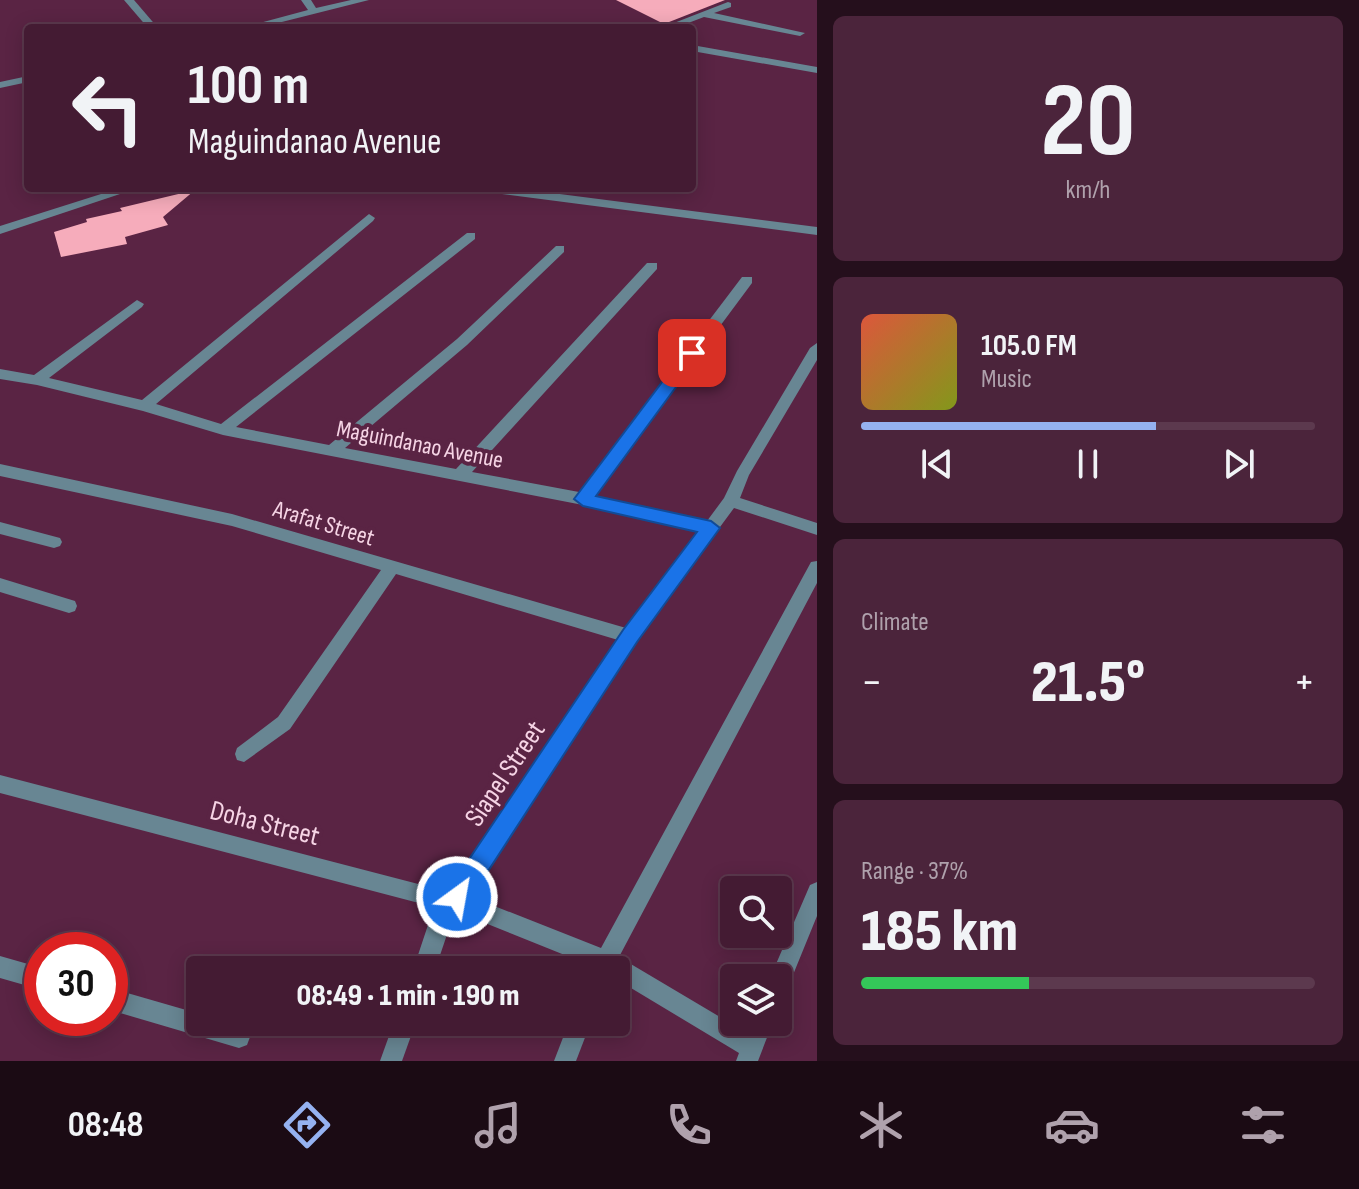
<!DOCTYPE html>
<meta charset="utf-8">
<style>
:root{--surface:#441b33;--page:#4b243b;--text:#f1f3f6;--muted:#afa1ac;--line:#5c394e;--accent:#95b2f1}
body{margin:0;font-family:"Sofia Sans Condensed",sans-serif;background:var(--page);color:var(--text);height:100vh;display:flex;flex-direction:column;font-size:30px;white-space:nowrap}
*{box-sizing:border-box;margin:0}
p{font-size:26px;color:var(--muted)}
.icon{flex:none;width:44px;height:44px;fill:none;stroke:currentColor;stroke-width:2;stroke-linecap:round;stroke-linejoin:round}
.map{position:relative;flex:1;overflow:hidden}
.side{display:flex;flex-direction:column;gap:16px;padding:16px;background:#250f1c;width:542px}
.side>*{flex:none}
.guide{position:absolute;left:24px;top:24px;width:672px;height:168px;border-radius:8px;box-shadow:0 4px 20px #0003,0 0 0 2px var(--line);background:#441b33;color:var(--text);overflow:hidden}
.tools{position:absolute;left:720px;top:876px;display:grid;gap:16px}
.tools a{display:grid;place-items:center;width:72px;height:72px;border-radius:8px;background:var(--surface);box-shadow:0 4px 20px #0003,0 0 0 2px var(--line);font-size:40px}
.speed{position:absolute;left:24px;top:932px;display:flex;gap:16px;font-size:40px;font-weight:700;text-align:center}
.speed>*{display:grid;place-content:center;width:104px;height:104px;border-radius:50%;background:var(--surface);box-shadow:0 4px 20px #0003,0 0 0 2px var(--line);line-height:1}
.speed .limit{border:12px solid #d22;background:#fff;color:#111}
.pin{position:absolute;display:grid;place-items:center;width:68px;height:68px;color:#fff;margin:-34px;border-radius:16px;box-shadow:0 4px 12px #0006}
.me{position:absolute;width:88px;margin:-44px;rotate:32deg;stroke-linejoin:round;filter:drop-shadow(0 0 6px #0008)}
.turn{display:flex;align-items:center;gap:28px;height:168px;padding:0 32px;font-size:36px}
.turn .icon{width:104px;height:104px;stroke-width:2.5}
.turn b{display:block;font-size:56px;line-height:68px}
.big{font-size:60px;font-weight:800;line-height:1.1}
.side .widget{flex:1;display:flex;flex-direction:column;justify-content:center;gap:12px;min-width:0;padding:0 28px;border-radius:12px;background:var(--page)}
.side .dial{align-items:center;gap:0}
.dial b{font-size:104px;line-height:1}
.song{display:flex;align-items:center;gap:24px}
.cover{width:96px;height:96px;border-radius:12px;background:linear-gradient(135deg,hsl(10 70% 55%),hsl(70 70% 35%))}
.played{height:8px;border-radius:4px;background:linear-gradient(90deg,var(--accent) 65%,var(--line) 65%)}
.keys{display:flex;justify-content:space-around;direction:ltr}
.heat{display:flex;justify-content:space-between;align-items:center;font-size:44px;direction:ltr}
.charge{height:12px;border-radius:6px;background:linear-gradient(90deg,#34c759 37%,var(--line) 0)}
.trip{position:absolute;left:186px;top:956px;width:444px;height:80px;border-radius:8px;background:var(--surface);box-shadow:0 4px 20px #0003,0 0 0 2px var(--line);font-weight:800;line-height:80px;text-align:center}
.dock{display:flex;height:128px;justify-content:space-around;align-items:center;background:#1b0b14;color:var(--muted)}
.dock .icon{width:56px;height:56px}
.dock .current{color:var(--accent)}
.dock b{font-size:36px;color:var(--text)}
main{display:flex;flex:1;min-height:0}
.map>svg:first-child{display:block}
</style>
<main>
<div class="map">
<svg width="817" height="1061" viewBox="0 0 817 1061">
<rect width="100%" height="100%" fill="#5a2444"/>
<g fill="#f6acbb">
<polygon points="616,0 725,0 664,24"/>
<polygon points="195,190 163,217 168,225 125,237 127,244 61,257 54,232 87,222 86,219 122,211 120,208"/>
</g>
<g fill="none" stroke-linecap="round" stroke-linejoin="round">
<g fill="#688693" fill-rule="evenodd">
<polygon points="124,0 134,0 158,28 148,28"/>
<polygon points="301,0 311,0 316,8 351,0 369,0 258,28 241,28 308,10"/>
<polygon points="28,76 28,82 0,88 0,82"/>
<polygon points="480,188 513,188 817,227 817,235 486,192"/>
</g>
<g fill="#688693" fill-rule="evenodd">
<polygon points="728,2 731,3 731,7 714,13 805,33 800,36 704,17 675,28 661,28"/>
<polygon points="692,45 817,67 817,73 692,51"/>
<polygon points="120,188 138,188 0,234 0,226"/>
<polygon points="369,214 375,218 373,221 156,404 221,424 467,233 475,233 475,239 236,427 329,445 457,339 556,246 564,246 564,252 467,345 345,448 456,469 647,263 657,263 657,269 472,472 579,492 742,277 752,277 752,283 594,496 707,521 724,498 737,471 810,348 817,343 817,360 749,475 740,498 817,523 817,535 734,508 636,641 469,896 601,948 811,562 817,561 817,583 619,957 747,1033 751,1022 773,1022 758,1061 736,1061 739,1053 616,979 616,970 591,970 592,966 455,911 435,970 413,970 434,907 0,793 0,775 449,892 618,640 396,574 290,729 244,762 237,760 235,754 237,748 278,717 381,570 232,526 0,476 0,464 232,514 626,628 699,531 583,505 223,435 143,411 37,385 0,379 0,369 34,375 137,300 144,304 142,307 49,378 142,400"/>
<polygon points="0,522 60,538 62,542 60,546 54,548 0,534"/>
<polygon points="0,578 75,601 77,606 75,611 69,613 0,592"/>
<polygon points="817,882 817,916 786,992 778,995 778,978 770,978 810,885"/>
<polygon points="0,956 42,968 42,990 0,978"/>
<path d="M110,988l90,26v8c17,0 31,1 47,7l3,8 -3,8 -8,3 -129,-38z"/>
<polygon points="394,1022 416,1022 402,1061 380,1061"/>
<polygon points="569,1022 591,1022 576,1061 554,1061"/>
</g>
</g>
<polygon fill="#1a73e8" stroke="#114b97" stroke-width="2" points="692,348 698,349 698,357 596,496 711,521 720,528 637,642 466,905 457,908 449,905 446,897 449,889 623,630 697,532 583,506 574,499 687,349"/>
<g text-anchor="middle" stroke-width="8" stroke-linejoin="round" paint-order="stroke">
<g font-size="24" fill="#f6d4e5" stroke="#5a2444">
<text transform="translate(420 444) rotate(11)" y="8">Maguindanao Avenue</text>
<text transform="translate(324 523) rotate(17)" y="8">Arafat Street</text>
</g>
<g font-size="28" fill="#f6d4e5" stroke="#5a2444">
<text transform="translate(504 773) rotate(-56)" y="10">Siapel Street</text>
<text transform="translate(265 822) rotate(14)" y="10">Doha Street</text>
</g>
</g>
</svg>
<div class="tools">
<a><svg class="icon" aria-label="search" viewBox="0 0 24 24"><circle cx="10" cy="10" r="6"/><path d="M15 15l6 6"/></svg></a>
<a><svg class="icon" aria-label="layers" viewBox="0 0 24 24"><path d="M12 4l9 5-9 5-9-5zM3 14l9 5 9-5"/></svg></a>
</div>
<div class="speed"><div class="limit">30</div></div>
<div class="pin" style="left:692px;top:353px;background:#d93025"><svg class="icon" aria-label="arrive" viewBox="0 0 24 24"><path d="M6 21V4h12l-3 4 3 4H6"/></svg></div>
<svg class="me" style="left:457px;top:897px" viewBox="-20 -20 40 40"><circle r="17" fill="#1a73e8" stroke="#fff" stroke-width="3"/><path d="M0-11L8 9 0 5-8 9z" fill="#fff"/></svg>
<div class="trip">08:49 · 1 min · 190 m</div>
<div class="guide">
<div class="turn"><svg class="icon" aria-label="left" viewBox="0 0 24 24"><path d="M17 20v-9H6M10 6l-5 5 5 5"/></svg><div><b>100 m</b>Maguindanao Avenue</div></div>
</div>
</div>
<section class="side">
<div class="widget dial"><b>20</b><p>km/h</p></div>
<div class="widget">
<div class="song"><i class="cover"></i><div><b>105.0 FM</b><p>Music</p></div></div>
<div class="played"></div>
<div class="keys"><svg class="icon" aria-label="previous" viewBox="0 0 24 24"><path d="M18 5L8 12l10 7zM5 5v14"/></svg><svg class="icon" aria-label="pause" viewBox="0 0 24 24"><path d="M8 5v14M16 5v14"/></svg><svg class="icon" aria-label="next" viewBox="0 0 24 24"><path d="M6 5l10 7-10 7zM19 5v14"/></svg></div>
</div>
<div class="widget"><p>Climate</p>
<div class="heat"><a>−</a><b class="big">21.5°</b><a>+</a></div>
</div>
<div class="widget"><p>Range · 37%</p><b class="big">185 km</b><div class="charge"></div></div>
</section>
</main>
<nav class="dock">
<b>08:48</b>
<svg class="icon current" aria-label="directions" viewBox="0 0 24 24"><path d="M12 3l9 9-9 9-9-9zM9 14v-3h6M13 9l2 2-2 2"/></svg>
<svg class="icon" aria-label="music" viewBox="0 0 24 24"><path d="M9 18V5l10-2v13"/><circle cx="6" cy="18" r="3"/><circle cx="16" cy="16" r="3"/></svg>
<svg class="icon" aria-label="phone" viewBox="0 0 24 24"><path d="M5 4h4l2 5-3 2q2 4 5 5l2-3 5 2v4C11 20 4 13 5 4z"/></svg>
<svg class="icon" aria-label="climate" viewBox="0 0 24 24"><path d="M12 3v18M4 7l16 10M4 17L20 7"/></svg>
<svg class="icon" aria-label="car" viewBox="0 0 24 24"><path d="M5 17H2v-5l4-1 3-4h7l3 4 3 1v5h-3M9 17h6M6 11h13"/><circle cx="7" cy="17" r="2"/><circle cx="17" cy="17" r="2"/></svg>
<svg class="icon" aria-label="filters" viewBox="0 0 24 24"><path d="M4 7h16M4 17h16"/><circle cx="9" cy="7" r="2"/><circle cx="15" cy="17" r="2"/></svg>
</nav>
